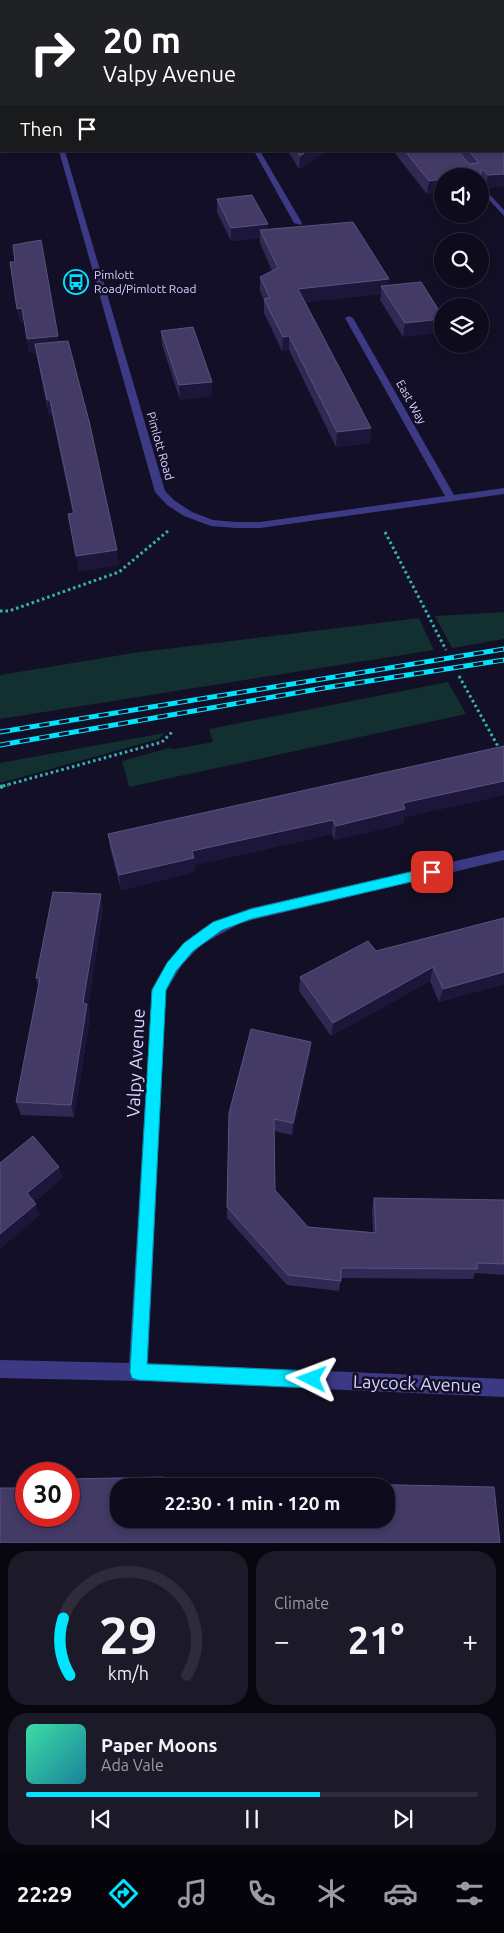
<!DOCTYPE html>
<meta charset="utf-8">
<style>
:root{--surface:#0e0b1c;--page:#1c1929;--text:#f1f3f6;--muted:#9b9ba3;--line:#2e2b3b;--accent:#00e5ff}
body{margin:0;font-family:Ubuntu,sans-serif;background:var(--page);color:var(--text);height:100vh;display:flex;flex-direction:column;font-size:19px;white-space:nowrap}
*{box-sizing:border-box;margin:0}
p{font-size:16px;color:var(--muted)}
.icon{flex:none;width:28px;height:28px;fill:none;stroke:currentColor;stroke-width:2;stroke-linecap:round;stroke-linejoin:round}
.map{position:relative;height:1543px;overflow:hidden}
.panel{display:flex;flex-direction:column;gap:8px;padding:8px;background:#08060f;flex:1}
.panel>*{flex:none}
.hud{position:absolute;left:0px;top:0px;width:505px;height:152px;box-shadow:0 2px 8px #0003,0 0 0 1px var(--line);background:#202124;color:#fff;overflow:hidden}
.fabs{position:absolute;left:434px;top:168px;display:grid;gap:10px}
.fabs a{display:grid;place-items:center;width:55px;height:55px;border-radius:50%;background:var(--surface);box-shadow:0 2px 8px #0003,0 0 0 1px var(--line);font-size:25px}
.speed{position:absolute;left:15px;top:1462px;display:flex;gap:10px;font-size:25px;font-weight:700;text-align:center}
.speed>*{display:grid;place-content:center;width:65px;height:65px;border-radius:50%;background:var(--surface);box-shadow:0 2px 8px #0003,0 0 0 1px var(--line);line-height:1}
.speed .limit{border:8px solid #d22;background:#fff;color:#111}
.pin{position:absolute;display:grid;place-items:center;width:42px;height:42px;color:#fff;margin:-21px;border-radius:10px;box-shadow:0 2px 8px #0006}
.me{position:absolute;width:55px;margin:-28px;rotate:273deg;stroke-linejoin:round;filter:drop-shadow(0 0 4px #0008)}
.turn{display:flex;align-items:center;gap:18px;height:105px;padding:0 20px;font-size:22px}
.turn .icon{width:65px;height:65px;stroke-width:2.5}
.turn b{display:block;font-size:35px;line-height:42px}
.then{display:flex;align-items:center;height:48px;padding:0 20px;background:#0003;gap:10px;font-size:19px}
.big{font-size:38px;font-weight:700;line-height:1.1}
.panel .widget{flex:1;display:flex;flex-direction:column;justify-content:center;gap:8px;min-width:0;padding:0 18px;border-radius:20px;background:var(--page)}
.panel .dial{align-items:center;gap:0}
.dial svg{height:130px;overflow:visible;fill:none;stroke:var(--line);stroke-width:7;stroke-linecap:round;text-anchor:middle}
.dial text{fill:var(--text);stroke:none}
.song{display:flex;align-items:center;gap:15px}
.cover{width:60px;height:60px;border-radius:8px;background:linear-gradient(135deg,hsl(160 70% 55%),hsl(190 70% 35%))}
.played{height:5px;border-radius:2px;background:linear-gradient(90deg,var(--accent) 65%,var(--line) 65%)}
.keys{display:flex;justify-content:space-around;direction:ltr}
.heat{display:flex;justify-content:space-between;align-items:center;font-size:28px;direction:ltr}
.panel .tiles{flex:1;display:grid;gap:8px;grid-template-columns:1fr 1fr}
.widget:last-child{grid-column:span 2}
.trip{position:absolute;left:110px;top:1478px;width:285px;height:50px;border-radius:20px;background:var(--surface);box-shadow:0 2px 8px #0003,0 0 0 1px var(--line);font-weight:700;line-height:50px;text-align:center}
.tab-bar{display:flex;height:80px;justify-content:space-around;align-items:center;background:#06040b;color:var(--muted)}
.tab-bar .icon{width:35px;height:35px}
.tab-bar .active{color:var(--accent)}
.tab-bar b{font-size:22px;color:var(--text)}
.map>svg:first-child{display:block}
</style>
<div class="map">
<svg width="504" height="1543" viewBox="0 0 504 1543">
<rect width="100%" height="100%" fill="#130f26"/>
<g fill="#12302f">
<polygon points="0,0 372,0 1,1 0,96"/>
<polygon points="504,612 504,639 452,648 435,616"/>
<polygon points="419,618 434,650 0,719 0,675 133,653"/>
<polygon points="448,682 466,714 129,787 122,761 169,748 175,749 213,742 209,729"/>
<polygon points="164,733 159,739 0,783 0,763"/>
</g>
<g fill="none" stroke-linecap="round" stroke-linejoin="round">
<g stroke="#2fb8b0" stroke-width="3" stroke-dasharray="2.5 3" stroke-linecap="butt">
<polyline points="385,532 446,650"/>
<polyline points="0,611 9,611 119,572 168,531"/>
<polyline points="459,676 500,750"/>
<polyline points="3,786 162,742 172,732"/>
</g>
<polyline stroke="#2fb8b0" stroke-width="4" stroke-dasharray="3 4.5" stroke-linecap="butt" points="0,787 8,785"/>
<g fill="#3d3a85" fill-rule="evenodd">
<rect x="0" y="138" width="1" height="4"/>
<polygon points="59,151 65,151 165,491 175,501 192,512 213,520 236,522 260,522 445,496 345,318 349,316 353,318 454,495 504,488 504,494 260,528 236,528 211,526 184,516 167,505 155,492"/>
<polygon points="254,151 260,151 302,223 301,225 294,223"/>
<polygon points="480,184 504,210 504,216 480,190"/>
<polygon points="504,850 504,860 252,920 239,924 201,945 182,965 166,991 148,1363 504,1379 504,1397 138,1381 0,1378 0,1360 129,1363 152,990 163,970 181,946 202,929 229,916 251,908"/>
</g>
<defs>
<g id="rail">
<polyline points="0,732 504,649"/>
<polyline points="0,745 324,688 504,660"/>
</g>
</defs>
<use href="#rail" stroke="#00e5ff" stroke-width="5"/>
<use href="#rail" stroke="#130f26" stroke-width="3" stroke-dasharray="10" stroke-linecap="butt"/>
</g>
<g fill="#312854">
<polygon points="504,38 504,186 486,188 480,182 480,176 442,176 442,192 427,194 393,151 504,151"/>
<polygon points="288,151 324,151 324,153 299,169"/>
<polygon points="217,199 268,224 268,229 388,286 421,282 403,337 380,300 381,294 305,302 371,428 370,443 336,447 289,350 282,351 264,313 264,300 260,291 260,277 272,271 260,243 260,238 231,241 217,212"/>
<polygon points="10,262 59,342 119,565 79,571 68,514 73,514 52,415 49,415 36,353 29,353 25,322 20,323"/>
<polygon points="161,331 212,382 212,396 180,400 162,345"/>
<polygon points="504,746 504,795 404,817 403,824 334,840 332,834 195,865 195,872 121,890 110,848 108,834"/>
<polygon points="103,908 88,1007 90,1017 74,1117 21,1115 16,1102 38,986 36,978"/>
<polygon points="504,918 504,984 439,1002 430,981 331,1036 299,991 300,977 376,951"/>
<polygon points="311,1042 310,1055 292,1135 274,1131 275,1190 308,1227 373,1232 372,1209 374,1198 504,1200 504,1275 475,1273 473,1279 341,1278 339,1291 287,1285 227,1218 227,1207"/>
</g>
<g fill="#1d163a">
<polygon points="307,151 324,151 324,153 299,169 300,156"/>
<polygon points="504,174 504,186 486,188 488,175"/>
<polygon points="442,179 442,192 427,194 429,181"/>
<polygon points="268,224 268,238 260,230 260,238 231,241 231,228"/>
<polygon points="389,279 388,293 381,286 381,294 298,303 298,289"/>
<polygon points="22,308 25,322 20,323 17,309"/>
<polygon points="442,319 442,333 403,337 405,323"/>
<polygon points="58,336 60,350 35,344 36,353 29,353 27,339"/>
<polygon points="289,336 289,350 282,351 283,337"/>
<polygon points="212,382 212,396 180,400 179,385"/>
<polygon points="47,400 50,400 52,415 49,415"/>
<polygon points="371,428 370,443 336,447 337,432"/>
<polygon points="117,550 119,565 79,571 76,556"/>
<polygon points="504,781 504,795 404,817 403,824 334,840 336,826 403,803"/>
<polygon points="333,820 332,834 195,865 195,872 121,890 119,875 192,851"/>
<polygon points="101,894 103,908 88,1007 90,1017 74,1117 71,1105 83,1003"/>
<polygon points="433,967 430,981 331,1036 333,1023"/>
<polygon points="504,972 504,984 439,1002 443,989"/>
<polygon points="311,1042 310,1055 292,1135 293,1123"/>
<polygon points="59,1167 63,1178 31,1205 27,1193"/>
<polygon points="36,1204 40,1215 0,1249 0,1234"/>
</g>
<g fill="#433a66" stroke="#5a527e" fill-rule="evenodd">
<polygon points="504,38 504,174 488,175 482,169 480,176 442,176 442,179 429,181 405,151 458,151 469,164 479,163 469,151 504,151"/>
<polygon points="297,151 307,151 300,156"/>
<polygon points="252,195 268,224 231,228 217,199"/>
<polygon points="353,222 389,279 298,289 371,428 337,432 289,336 283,337 264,299 270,298 260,277 278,268 260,230"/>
<polygon points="41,240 58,336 27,339 22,308 17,309 10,262 15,262 13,245"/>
<polygon points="421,282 442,315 442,319 405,323 381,286"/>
<polygon points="193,327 212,382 179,385 161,331"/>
<polygon points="68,341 90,425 117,550 76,556 68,514 74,513 50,400 47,400 35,344"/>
<polygon points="504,746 504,781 403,803 405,809 336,826 333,820 192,851 194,858 119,875 108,834"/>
<polygon points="53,892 101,894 83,1003 87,1004 71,1105 16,1102 40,978 36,978"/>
<polygon points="504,918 504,972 443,989 433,967 333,1023 300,977 368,941 376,951"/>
<polygon points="251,1029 311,1042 293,1123 274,1119 275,1190 308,1227 376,1233 374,1198 504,1200 504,1264 477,1263 477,1269 341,1268 341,1281 288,1275 227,1207 229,1113"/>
<polygon points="33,1136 59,1167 27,1193 36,1204 0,1234 0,1163"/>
<path d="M164,1477l-1,3 331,7 6,56h-500v-55h26v28h43v-37zM119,1486h267v33h-267z"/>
</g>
<polygon fill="#00e5ff" stroke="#0095a6" points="432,867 438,872 432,877 251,919 222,930 193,951 176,971 166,990 147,1364 312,1371 317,1373 320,1379 317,1385 312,1388 138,1380 132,1378 130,1372 152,990 167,963 184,943 213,922 251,909"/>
<defs>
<symbol id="bus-ring" viewBox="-11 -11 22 22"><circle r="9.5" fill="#130f26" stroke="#00e5ff" stroke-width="1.5"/><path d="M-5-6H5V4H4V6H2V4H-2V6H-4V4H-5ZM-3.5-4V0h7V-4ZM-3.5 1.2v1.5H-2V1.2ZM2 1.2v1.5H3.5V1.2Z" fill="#00e5ff"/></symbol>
</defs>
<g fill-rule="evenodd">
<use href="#bus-ring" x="62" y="268" width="28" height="28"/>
</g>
<g text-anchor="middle" stroke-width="5" stroke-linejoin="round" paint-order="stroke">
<g font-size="12" fill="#d9d4ff" stroke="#130f26" text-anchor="start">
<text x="94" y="279">Pimlott<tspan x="94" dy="14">Road/Pimlott Road</tspan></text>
</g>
<g font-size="12" fill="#d9d4ff" stroke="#130f26">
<text transform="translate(411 402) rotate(61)" y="4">East Way</text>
<text transform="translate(160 446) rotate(74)" y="4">Pimlott Road</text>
</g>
<g font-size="18" fill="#d9d4ff" stroke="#130f26">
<text transform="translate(136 1063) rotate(-87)" y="6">Valpy Avenue</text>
<text transform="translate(417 1384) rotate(2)" y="6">Laycock Avenue</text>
</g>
</g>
</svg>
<div class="fabs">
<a><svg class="icon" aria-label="sound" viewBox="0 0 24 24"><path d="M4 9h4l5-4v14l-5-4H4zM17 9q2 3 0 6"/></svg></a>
<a><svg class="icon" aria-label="search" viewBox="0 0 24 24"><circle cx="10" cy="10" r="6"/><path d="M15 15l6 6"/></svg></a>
<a><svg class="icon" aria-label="layers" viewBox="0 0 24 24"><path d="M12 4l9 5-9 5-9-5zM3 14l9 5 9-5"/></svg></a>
</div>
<div class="speed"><div class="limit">30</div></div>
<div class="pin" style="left:432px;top:872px;background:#d93025"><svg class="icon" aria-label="arrive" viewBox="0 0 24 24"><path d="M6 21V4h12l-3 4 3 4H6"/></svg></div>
<svg class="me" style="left:312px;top:1379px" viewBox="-20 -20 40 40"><path d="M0-17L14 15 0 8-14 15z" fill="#00e5ff" stroke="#fff" stroke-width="4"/></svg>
<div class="trip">22:30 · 1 min · 120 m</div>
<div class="hud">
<div class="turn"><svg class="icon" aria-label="right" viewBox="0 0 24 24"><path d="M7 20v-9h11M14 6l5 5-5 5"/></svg><div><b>20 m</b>Valpy Avenue</div></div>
<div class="then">Then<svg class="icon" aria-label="arrive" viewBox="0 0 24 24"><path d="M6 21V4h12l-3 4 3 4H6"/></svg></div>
</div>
</div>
<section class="panel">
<div class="tiles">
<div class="widget dial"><svg viewBox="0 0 100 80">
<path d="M14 69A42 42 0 1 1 86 69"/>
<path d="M14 69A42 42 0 0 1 10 34" stroke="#00e5ff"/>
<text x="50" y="56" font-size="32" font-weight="700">29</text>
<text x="50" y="72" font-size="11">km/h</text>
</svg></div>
<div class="widget"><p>Climate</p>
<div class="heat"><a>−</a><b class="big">21°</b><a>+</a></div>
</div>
<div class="widget">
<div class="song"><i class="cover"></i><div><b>Paper Moons</b><p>Ada Vale</p></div></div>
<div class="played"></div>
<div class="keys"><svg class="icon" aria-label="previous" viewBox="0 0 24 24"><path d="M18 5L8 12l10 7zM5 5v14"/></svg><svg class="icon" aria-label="pause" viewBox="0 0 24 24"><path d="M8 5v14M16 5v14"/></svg><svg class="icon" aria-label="next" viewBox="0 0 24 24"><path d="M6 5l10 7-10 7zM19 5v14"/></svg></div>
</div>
</div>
</section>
<nav class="tab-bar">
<b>22:29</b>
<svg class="icon active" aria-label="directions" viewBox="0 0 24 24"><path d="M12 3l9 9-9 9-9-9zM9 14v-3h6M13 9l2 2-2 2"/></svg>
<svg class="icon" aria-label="music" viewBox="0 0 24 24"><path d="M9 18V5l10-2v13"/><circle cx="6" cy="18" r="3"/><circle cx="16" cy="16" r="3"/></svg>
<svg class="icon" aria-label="phone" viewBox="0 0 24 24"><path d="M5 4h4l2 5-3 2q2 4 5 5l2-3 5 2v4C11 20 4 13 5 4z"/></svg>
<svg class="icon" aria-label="climate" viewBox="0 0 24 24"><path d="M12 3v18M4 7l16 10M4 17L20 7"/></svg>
<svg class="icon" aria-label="car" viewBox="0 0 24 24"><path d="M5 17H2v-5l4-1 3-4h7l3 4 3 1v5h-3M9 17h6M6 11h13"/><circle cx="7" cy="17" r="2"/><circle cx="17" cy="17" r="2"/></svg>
<svg class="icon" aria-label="filters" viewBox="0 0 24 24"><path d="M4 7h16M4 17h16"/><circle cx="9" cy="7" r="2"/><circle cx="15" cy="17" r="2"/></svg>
</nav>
